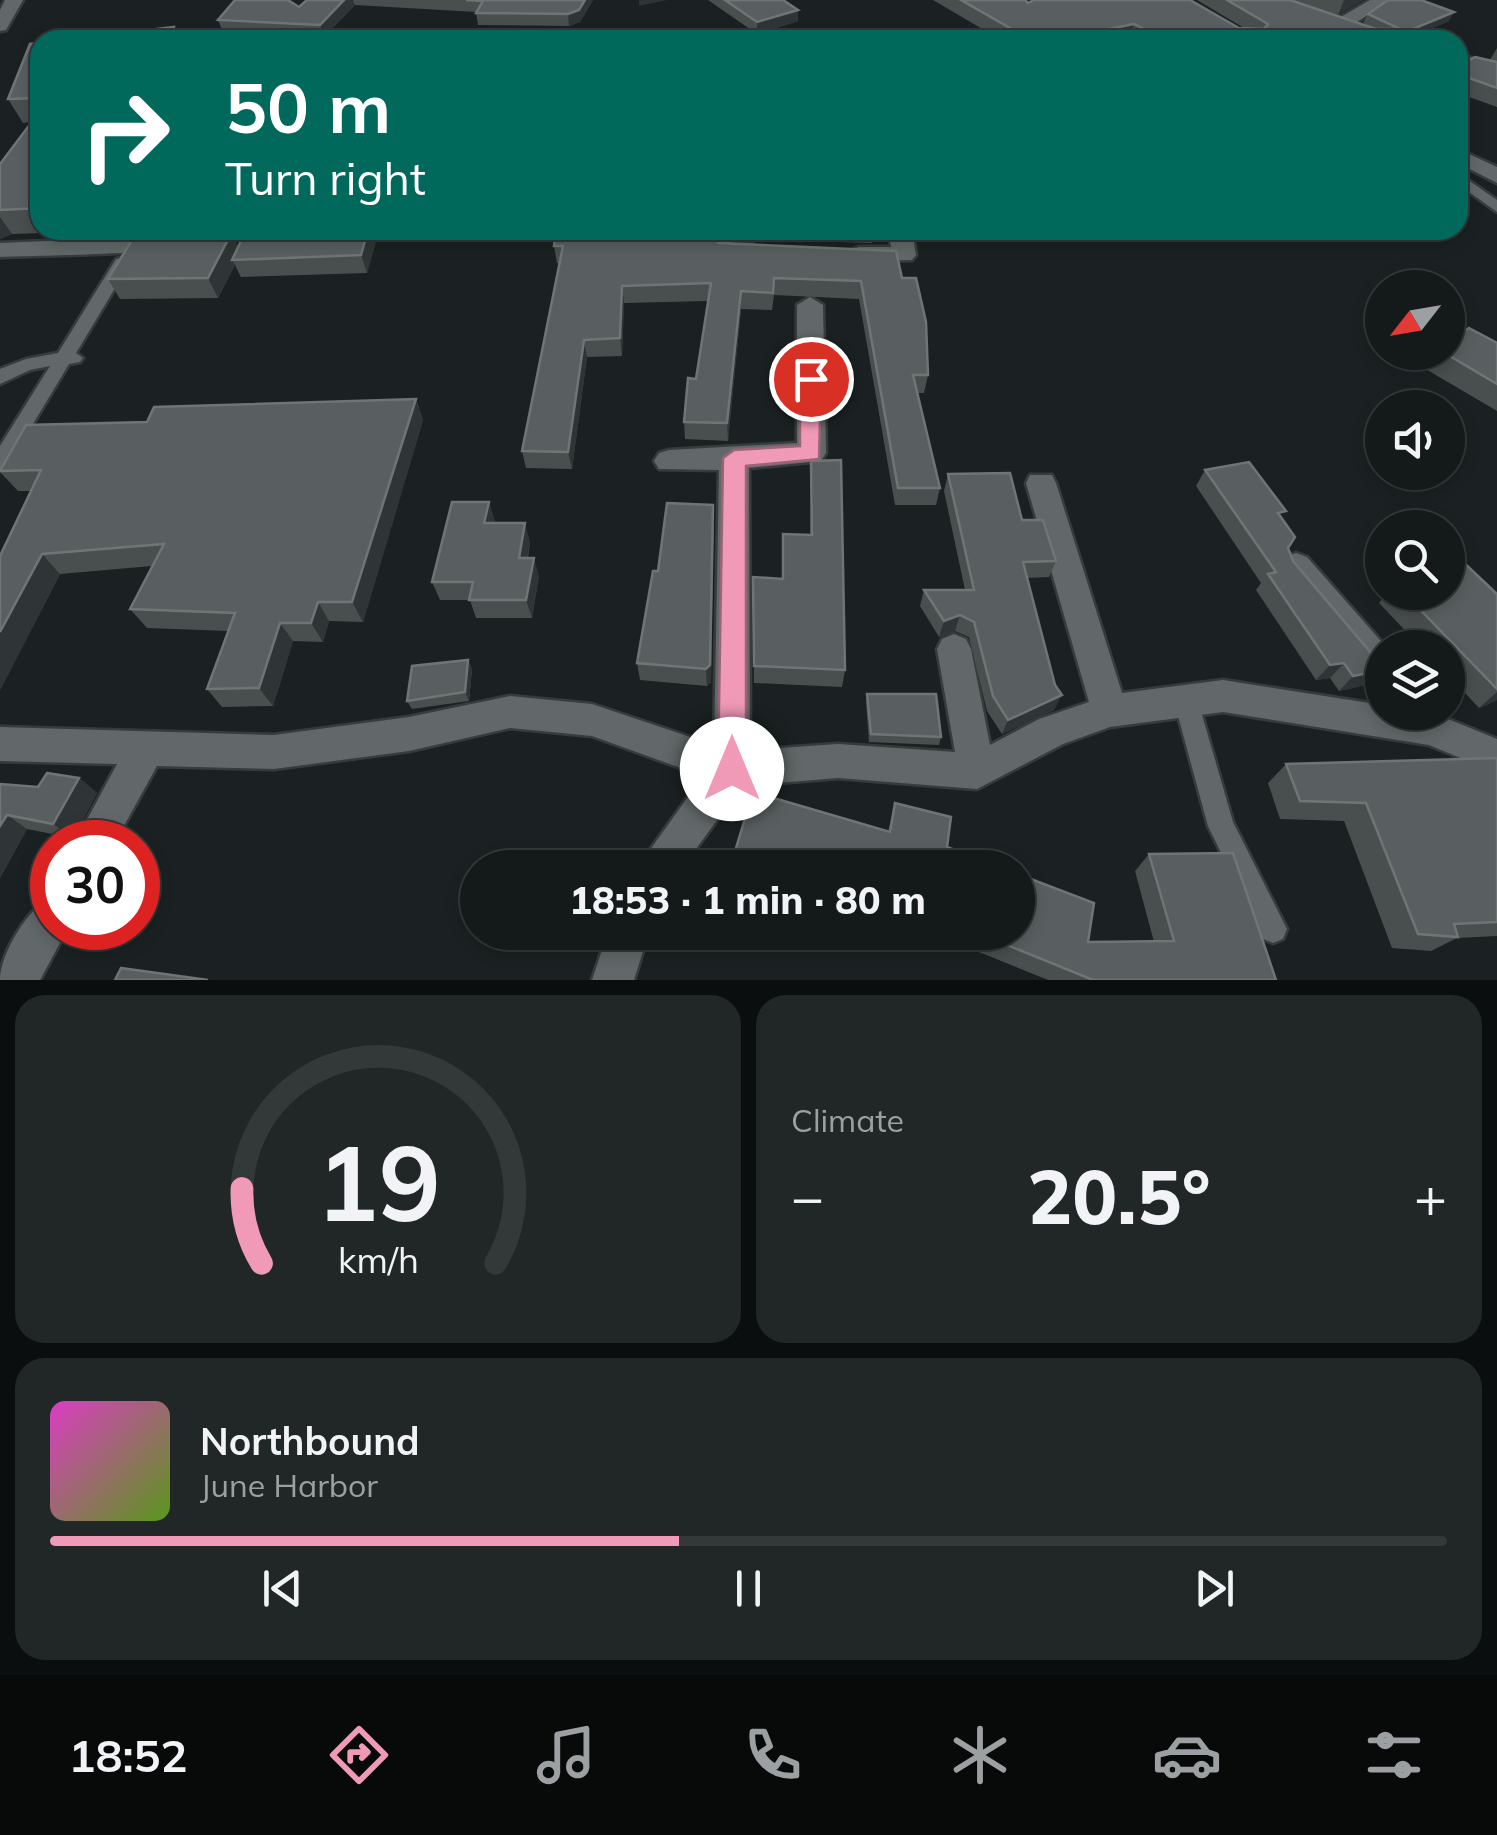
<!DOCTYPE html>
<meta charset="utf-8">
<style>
:root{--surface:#14191a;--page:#212627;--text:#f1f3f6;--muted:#9da0a2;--line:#333839;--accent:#f09ab7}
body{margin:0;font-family:Mulish,sans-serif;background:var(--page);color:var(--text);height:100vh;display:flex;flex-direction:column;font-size:38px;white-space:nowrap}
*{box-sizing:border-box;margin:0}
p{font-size:32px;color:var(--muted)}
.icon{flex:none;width:55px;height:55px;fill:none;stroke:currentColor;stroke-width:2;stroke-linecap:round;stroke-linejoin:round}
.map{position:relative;height:980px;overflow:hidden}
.details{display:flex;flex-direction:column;gap:15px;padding:15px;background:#0b0e0e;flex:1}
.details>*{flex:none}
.banner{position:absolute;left:30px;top:30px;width:1438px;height:210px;border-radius:30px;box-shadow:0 5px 15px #0003,0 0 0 2px var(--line);background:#00695c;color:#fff;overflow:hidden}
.needle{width:65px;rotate:239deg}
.controls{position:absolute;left:1365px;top:270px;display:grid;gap:20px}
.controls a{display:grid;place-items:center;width:100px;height:100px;border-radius:50%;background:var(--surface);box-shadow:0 5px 15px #0003,0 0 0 2px var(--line);font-size:50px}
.speed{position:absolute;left:30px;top:820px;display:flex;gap:20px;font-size:50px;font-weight:700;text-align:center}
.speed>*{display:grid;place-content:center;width:130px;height:130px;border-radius:50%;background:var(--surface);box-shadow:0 5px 15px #0003,0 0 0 2px var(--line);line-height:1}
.speed .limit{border:15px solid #d22;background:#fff;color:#111}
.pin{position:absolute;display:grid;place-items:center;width:85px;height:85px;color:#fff;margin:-42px;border:5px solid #fff;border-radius:50%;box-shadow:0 2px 10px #0007}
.me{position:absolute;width:110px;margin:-55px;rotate:0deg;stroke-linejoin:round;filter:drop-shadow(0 0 8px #0008)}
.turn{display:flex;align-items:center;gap:35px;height:210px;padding:0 30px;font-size:45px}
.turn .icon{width:130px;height:130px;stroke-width:2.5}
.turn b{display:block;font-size:70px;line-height:85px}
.big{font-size:75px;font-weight:800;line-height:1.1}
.details .widget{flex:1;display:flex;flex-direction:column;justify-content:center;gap:15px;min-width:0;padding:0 35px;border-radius:30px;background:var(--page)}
.details .dial{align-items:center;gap:0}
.dial svg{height:260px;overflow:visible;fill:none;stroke:var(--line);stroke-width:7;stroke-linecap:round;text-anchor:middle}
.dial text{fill:var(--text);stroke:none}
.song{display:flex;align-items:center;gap:30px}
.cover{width:120px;height:120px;border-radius:15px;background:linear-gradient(135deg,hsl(310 70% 55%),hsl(90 70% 35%))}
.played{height:10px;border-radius:5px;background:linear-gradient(90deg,var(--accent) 45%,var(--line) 45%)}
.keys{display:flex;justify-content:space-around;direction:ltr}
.heat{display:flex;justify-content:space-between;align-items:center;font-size:55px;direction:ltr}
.details .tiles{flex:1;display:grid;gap:15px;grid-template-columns:1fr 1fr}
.widget:last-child{grid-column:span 2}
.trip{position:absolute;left:460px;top:850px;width:575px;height:100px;border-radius:50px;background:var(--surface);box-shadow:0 5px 15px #0003,0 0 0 2px var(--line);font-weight:800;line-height:100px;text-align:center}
.tabs{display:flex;height:160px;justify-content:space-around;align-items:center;background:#080a0a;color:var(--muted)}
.tabs .icon{width:70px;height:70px}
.tabs .on{color:var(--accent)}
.tabs b{font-size:45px;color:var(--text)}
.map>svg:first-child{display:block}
</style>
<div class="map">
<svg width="1497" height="980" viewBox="0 0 1497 980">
<rect width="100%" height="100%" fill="#1b2122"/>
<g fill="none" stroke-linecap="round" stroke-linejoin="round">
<defs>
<g id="lane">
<polygon points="1458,173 1497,200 1497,212 1458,184"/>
<polygon points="122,258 130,263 76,353 83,358 80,362 69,364 7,467 0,469 0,446 50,366 30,370 0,384 0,369 26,359 58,353 116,259"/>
<polygon points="1186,690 1194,693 1198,701 1233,822 1287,929 1283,939 1273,943 1263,939 1208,826 1174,701 1178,693"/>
</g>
<g id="street">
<polygon points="1370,0 1391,0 1346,29 1334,29 1334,21"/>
<polygon points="1458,54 1497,66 1497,78 1458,66"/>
<path d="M201,230h55c-25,25 -213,25 -256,27v-14l166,-7z"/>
<polygon points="709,230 733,230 732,243 752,244 764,251 752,258 712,255"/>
<polygon points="888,230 912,230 916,255 912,260 858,261 846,254 858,247 891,247"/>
<polygon points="810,297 823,305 826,453 821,461 749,468 750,750 838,744 955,752 937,649 942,639 954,634 966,639 971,649 990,745 1039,719 1089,702 1026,483 1030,475 1052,475 1056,483 1122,693 1223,680 1382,705 1382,712 1431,712 1497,739 1497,773 1429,745 1223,712 1110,727 1063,744 977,789 838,778 742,786 682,868 637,868 703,776 592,736 510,728 409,751 274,769 157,766 115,842 75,842 117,764 0,761 0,727 274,735 409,717 510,696 592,704 714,745 719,470 659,469 654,461 659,453 669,450 797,443 797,305"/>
<polygon points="1296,553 1307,557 1387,648 1382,648 1382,682 1370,678 1285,575 1280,566 1285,557"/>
<path d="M52,897v31h16l-28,52h-40c0,-26 29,-74 52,-83z"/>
<polygon points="608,932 649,932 634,980 592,980"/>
</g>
<g id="secondary">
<polygon points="5,0 23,0 6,30 0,31 0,10"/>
<polygon points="1458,149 1497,167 1497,183 1458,163"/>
</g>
</defs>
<use href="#lane" stroke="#373b3b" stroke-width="5"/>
<use href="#street" stroke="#373b3b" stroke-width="5"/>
<use href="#secondary" stroke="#373b3b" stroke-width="5"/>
<use href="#lane" fill="#626869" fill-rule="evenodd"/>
<use href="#street" fill="#626869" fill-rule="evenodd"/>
<use href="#secondary" fill="#626869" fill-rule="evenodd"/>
</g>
<g fill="#494e4f">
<polygon points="307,0 593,0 580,22 569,26 478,25 476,12 355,5 324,37 223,32 218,20 295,4 299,7"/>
<polygon points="708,0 783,0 798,10 798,21 757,34"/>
<polygon points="933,0 1028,0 1026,1 1028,3 1244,28 1197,0 1363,0 1338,15 1303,4 1372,27 1363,23 1368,14 1449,21 1404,40 1132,40 1130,39 1001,40"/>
<polygon points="40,43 40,230 130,230 12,234 0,239 0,164 31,122 23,123 8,99"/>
<polygon points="1497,48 1497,107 1458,93 1458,65 1490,60"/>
<polygon points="556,230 708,230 707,235 719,243 902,278 928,375 924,393 917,393 940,488 936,505 895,505 859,299 774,295 772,310 741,309 728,441 685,439 684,422 696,379 708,301 624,303 622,356 587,357 572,469 526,468 522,451 559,263 557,263 554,246"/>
<polygon points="736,230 873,230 872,243 736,239"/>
<polygon points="231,234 238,247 378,234 367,273 241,277 235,265 218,298 120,299 108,279"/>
<polygon points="1497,343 1497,411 1424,368 1435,352 1448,352"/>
<polygon points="416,399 423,420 363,622 329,621 323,642 293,641 273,706 222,707 207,689 228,631 147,628 130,609 152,566 60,574 0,690 31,491 18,491 0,472 147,422"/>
<polygon points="811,461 845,670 842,687 754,683 753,577 782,579 810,535"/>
<polygon points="1205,470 1281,517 1288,548 1293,561 1382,666 1382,675 1375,683 1339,691 1330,678 1316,680 1256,590 1261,583 1196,486"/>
<polygon points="948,474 1022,520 1056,561 1049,577 1027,578 1054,710 1002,734 987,711 969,637 955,631 939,637 920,606 924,590 965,590 944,491"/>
<polygon points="495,521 494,523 530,542 528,558 539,576 532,618 476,618 470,600 440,600 432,582"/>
<polygon points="714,524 711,682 707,686 640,680 637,663 658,571"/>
<polygon points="1389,592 1497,594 1497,700 1479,708 1448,675 1448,648 1422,648 1379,603"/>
<polygon points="468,660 472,669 469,701 412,709 407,701"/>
<polygon points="867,694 941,737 939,745 869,742 866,702"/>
<polygon points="1497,758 1497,936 1457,938 1431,951 1392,948 1344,821 1280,819 1268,783 1286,764"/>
<polygon points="79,778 97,793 73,838 27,829 0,878 0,784 38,787"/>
<polygon points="895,803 947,847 1001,868 730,868 888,832"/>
<polygon points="1149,854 1276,980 1048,980 959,944 962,932 1018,932 1088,942 1154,942 1135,871"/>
</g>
<g fill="#2f3536">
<polygon points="344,0 353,0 355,5 324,37 320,25"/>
<polygon points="585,0 593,0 580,22 569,26 568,14"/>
<polygon points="639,0 667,0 639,6"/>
<polygon points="1344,0 1363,0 1338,15"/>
<polygon points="798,10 798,21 757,34 757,22"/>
<polygon points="1454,12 1449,21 1402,40 1406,32"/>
<polygon points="1134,24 1130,39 1079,40 1104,30"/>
<polygon points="174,27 180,40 171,40"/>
<polygon points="1403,29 1398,40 1377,40"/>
<polygon points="0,217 12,234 0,239"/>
<polygon points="368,230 377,230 378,234 367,273 361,255"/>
<polygon points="231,234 241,254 232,260 235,265 218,298 208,278"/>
<polygon points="622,286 624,303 622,356 620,338"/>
<polygon points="741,291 741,309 728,441 727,423"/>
<polygon points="584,340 587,357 572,469 568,452"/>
<polygon points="416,399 423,420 363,622 352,602"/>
<polygon points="489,502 495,521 490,542 484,523"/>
<polygon points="713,505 711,682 707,686 706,669"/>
<polygon points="525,523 530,542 524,576 519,558"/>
<polygon points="42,554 60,574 0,690 0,632"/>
<polygon points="534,558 539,576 532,618 526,600"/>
<polygon points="318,602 329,621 323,642 311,623"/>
<polygon points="960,615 955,631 939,637 944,621"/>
<polygon points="280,623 293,641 273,706 259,688"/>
<polygon points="468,660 472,669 469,701 465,692"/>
<polygon points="1344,663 1330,678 1316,680 1330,665"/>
<polygon points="1382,670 1382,675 1375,683 1339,691 1353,676"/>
<polygon points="1497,692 1497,700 1479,708"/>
<polygon points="1062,695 1054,710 1002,734 1008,720"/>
<polygon points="79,778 97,793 73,838 53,824"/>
<polygon points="7,815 27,829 0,878 0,826"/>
</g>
<g fill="#595f60" stroke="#6f7475" stroke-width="2.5">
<polygon points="235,0 288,0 299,7 307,0 344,0 320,25 218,20"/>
<polygon points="466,0 585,0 579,10 568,14 476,13 483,1"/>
<polygon points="725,0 783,0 798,10 757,22"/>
<polygon points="961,0 1025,0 1028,3 1034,0 1190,0 1239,28 1264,29 1268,24 1227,0 1290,0 1376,29 1403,29 1377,40 1167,40 1134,24 1104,30 1079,40 1031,40"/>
<polygon points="1388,0 1421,0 1454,12 1406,32 1368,14"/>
<polygon points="174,27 171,40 63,40"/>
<polygon points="40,43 40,98 8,99 30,44"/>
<polygon points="1475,57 1497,62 1497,88 1458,74 1458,65"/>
<polygon points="40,111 40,208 0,210 0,164"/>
<polygon points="246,230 368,230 361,255 232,260"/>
<polygon points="556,230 704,230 704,232 719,243 896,251 902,278 916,278 926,322 928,375 913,375 940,488 898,488 861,281 774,278 773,293 741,291 727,423 684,422 688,378 696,379 711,283 622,286 620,338 584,340 568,452 522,451 563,246 554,246"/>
<polygon points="231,234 208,278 108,279 135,235"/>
<polygon points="1469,328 1497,343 1497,384 1443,352 1448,352 1448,342"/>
<polygon points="416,399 352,602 318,602 311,623 280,623 259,688 207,689 235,613 130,609 164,544 42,554 0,632 0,556 41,470 0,471 26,425 147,422 154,407"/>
<polygon points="841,460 845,670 754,666 753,577 783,579 783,534 812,535 811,461"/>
<polygon points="1249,462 1286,511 1278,513 1295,537 1288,548 1293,561 1382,666 1382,670 1353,676 1344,663 1330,665 1268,574 1276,572 1205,470"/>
<polygon points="1010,473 1022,520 1043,520 1056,561 1023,562 1055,685 1062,695 1008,720 993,696 974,622 960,615 944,621 924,590 974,590 948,474"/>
<polygon points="452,502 489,502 484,523 525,523 519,558 534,558 526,600 469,600 473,582 432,582"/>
<polygon points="667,503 713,505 710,665 706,669 637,663 653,571 658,571"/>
<polygon points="1461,560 1497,594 1497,689 1403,592 1448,592 1448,565"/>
<polygon points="468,660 465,692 407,701 412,666"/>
<polygon points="867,694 936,694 941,737 871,734"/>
<polygon points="1497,758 1497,922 1454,924 1458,937 1418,934 1366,803 1300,801 1286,764"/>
<polygon points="47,773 79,778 53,824 7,815 0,826 0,784 38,787"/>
<polygon points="753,792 890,832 895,803 951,817 947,847 1001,868 883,868 863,862 862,868 730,868"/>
<polygon points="1233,853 1276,980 1093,980 975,932 1018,932 1018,874 1094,903 1088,942 1174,941 1149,854"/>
<polygon points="121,968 208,980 115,980"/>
</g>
<polygon fill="#f09ab7" stroke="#9c6477" stroke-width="2.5" points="811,372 821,379 819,459 746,466 746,769 742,779 732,783 722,779 718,769 723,458 734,450 800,446 800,379"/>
</svg>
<div class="controls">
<a><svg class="needle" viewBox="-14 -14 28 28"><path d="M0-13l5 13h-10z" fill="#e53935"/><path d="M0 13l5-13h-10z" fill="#9da0a2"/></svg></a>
<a><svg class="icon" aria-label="sound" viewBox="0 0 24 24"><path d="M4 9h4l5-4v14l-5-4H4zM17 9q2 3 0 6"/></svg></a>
<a><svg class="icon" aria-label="search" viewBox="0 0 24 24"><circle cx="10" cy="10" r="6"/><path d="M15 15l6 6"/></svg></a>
<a><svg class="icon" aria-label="layers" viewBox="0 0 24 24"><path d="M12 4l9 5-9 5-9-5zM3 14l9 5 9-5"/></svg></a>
</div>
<div class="speed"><div class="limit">30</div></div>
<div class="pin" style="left:811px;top:379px;background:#d93025"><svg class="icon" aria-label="arrive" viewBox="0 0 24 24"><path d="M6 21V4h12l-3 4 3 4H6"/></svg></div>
<svg class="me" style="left:732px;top:769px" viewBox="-20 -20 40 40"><circle r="19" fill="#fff"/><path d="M0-13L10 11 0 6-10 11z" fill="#f09ab7"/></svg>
<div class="trip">18:53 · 1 min · 80 m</div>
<div class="banner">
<div class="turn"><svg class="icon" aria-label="right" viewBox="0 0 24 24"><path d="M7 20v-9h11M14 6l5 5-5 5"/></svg><div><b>50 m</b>Turn right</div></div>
</div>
</div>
<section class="details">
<div class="tiles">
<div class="widget dial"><svg viewBox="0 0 100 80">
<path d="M14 69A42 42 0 1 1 86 69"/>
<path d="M14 69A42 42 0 0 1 8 46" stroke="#f09ab7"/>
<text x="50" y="56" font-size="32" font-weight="700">19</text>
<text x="50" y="72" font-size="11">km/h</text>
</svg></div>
<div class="widget"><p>Climate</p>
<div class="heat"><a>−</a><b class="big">20.5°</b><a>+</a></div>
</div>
<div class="widget">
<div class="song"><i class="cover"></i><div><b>Northbound</b><p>June Harbor</p></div></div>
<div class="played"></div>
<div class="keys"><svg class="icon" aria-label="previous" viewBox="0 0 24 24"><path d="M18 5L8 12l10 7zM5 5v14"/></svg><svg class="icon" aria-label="pause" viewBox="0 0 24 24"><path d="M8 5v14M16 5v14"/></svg><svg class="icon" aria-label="next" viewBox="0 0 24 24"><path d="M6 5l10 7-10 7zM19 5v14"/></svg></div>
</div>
</div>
</section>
<nav class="tabs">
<b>18:52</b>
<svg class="icon on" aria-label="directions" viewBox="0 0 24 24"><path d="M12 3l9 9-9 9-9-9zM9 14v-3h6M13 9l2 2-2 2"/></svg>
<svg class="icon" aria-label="music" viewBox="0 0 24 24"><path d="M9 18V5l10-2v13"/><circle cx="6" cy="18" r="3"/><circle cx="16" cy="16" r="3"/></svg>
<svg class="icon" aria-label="phone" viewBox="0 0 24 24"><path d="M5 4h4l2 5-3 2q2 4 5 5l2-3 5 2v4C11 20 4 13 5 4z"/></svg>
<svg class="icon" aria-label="climate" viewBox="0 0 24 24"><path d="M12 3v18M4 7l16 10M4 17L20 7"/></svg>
<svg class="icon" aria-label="car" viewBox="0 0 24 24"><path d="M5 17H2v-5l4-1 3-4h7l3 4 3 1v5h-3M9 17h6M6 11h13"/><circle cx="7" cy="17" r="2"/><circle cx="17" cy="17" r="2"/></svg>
<svg class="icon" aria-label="filters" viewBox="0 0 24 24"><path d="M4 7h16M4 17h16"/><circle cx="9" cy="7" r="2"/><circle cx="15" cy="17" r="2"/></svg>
</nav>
